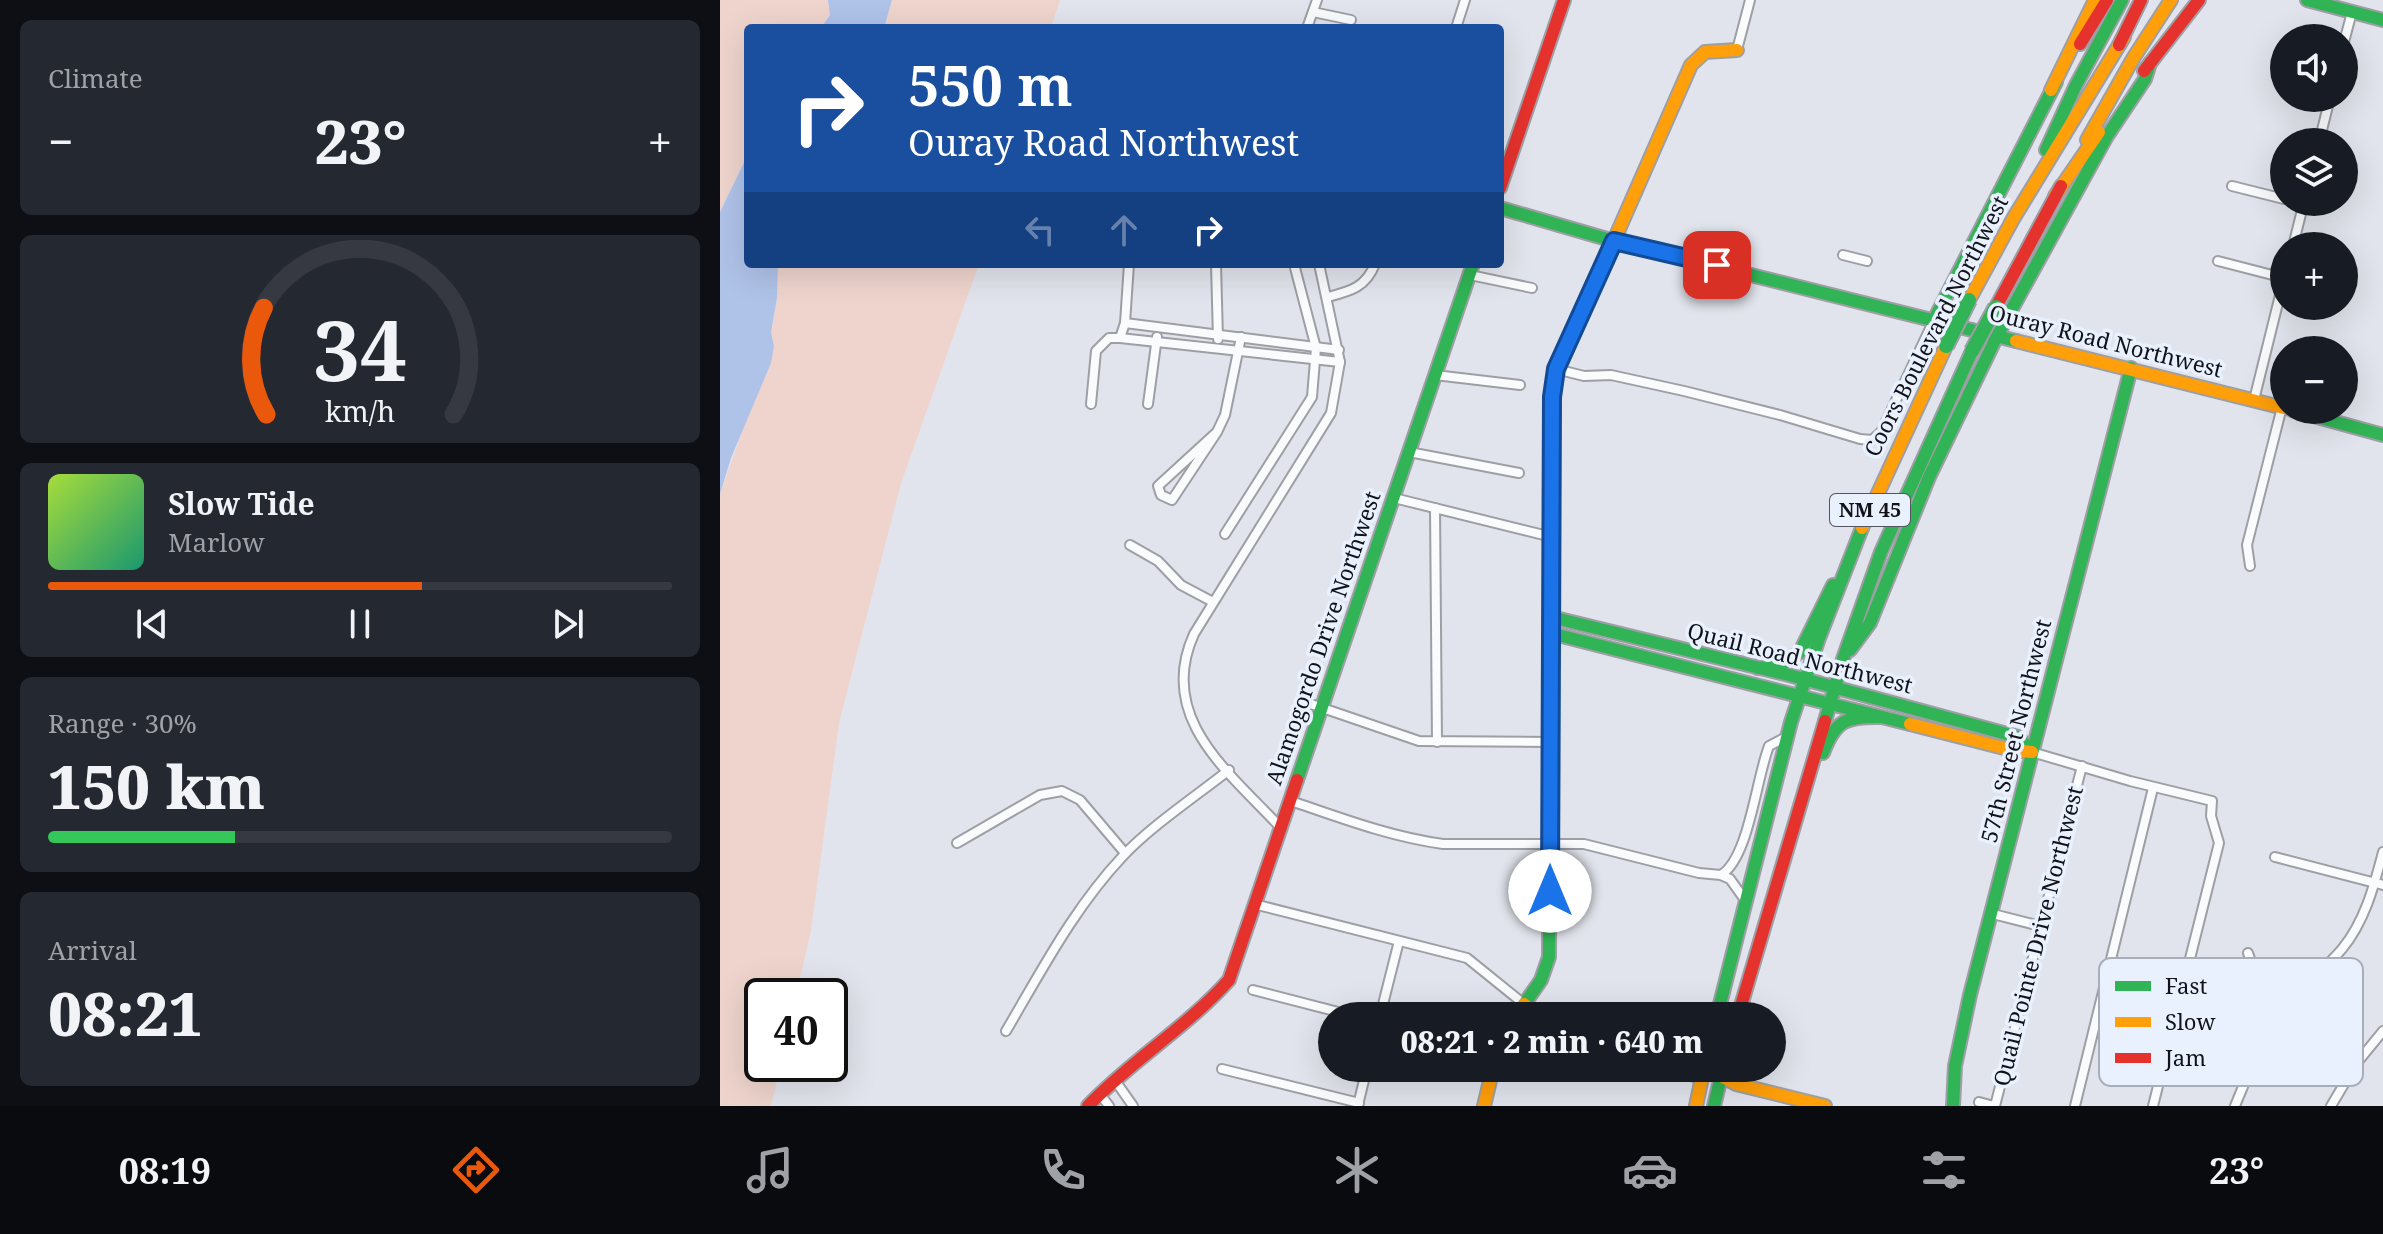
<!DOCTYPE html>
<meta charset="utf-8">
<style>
:root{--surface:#171b24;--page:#242831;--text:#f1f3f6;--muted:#9ea1a6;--line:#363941;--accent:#ea580c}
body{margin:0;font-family:"Noto Serif",serif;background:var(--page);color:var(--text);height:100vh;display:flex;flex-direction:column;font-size:30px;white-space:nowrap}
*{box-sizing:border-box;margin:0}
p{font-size:26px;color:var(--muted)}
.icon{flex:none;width:44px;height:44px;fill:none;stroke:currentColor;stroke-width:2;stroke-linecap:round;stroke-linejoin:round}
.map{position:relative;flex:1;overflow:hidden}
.sheet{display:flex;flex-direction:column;gap:20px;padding:20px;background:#0d0f14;width:720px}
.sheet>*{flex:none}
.top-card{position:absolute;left:24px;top:24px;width:760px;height:244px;border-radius:8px;box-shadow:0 8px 32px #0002;background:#1a4fa0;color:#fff;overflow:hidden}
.tools{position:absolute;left:1550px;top:24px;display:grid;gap:16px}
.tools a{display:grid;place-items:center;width:88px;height:88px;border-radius:50%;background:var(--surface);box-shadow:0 8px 32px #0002;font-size:40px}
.speed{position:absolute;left:24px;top:978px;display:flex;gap:16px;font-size:40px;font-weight:700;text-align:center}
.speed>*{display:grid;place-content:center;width:104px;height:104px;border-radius:50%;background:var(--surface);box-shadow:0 8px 32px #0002;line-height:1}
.speed .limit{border:4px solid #111;border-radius:12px;background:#fff;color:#111}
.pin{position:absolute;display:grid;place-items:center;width:68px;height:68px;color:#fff;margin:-34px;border-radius:16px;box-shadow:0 4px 12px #0006}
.me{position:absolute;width:88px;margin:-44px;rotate:0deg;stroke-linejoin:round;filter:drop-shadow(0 0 6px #0008)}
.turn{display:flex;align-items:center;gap:28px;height:168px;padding:0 32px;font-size:36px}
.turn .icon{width:104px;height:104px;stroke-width:2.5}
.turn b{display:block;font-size:56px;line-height:68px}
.lanes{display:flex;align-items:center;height:76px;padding:0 32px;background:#0003;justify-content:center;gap:40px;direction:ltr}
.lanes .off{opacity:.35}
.big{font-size:60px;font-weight:800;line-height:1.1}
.sheet .widget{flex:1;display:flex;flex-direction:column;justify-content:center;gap:12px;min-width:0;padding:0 28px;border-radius:12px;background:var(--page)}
.sheet .dial{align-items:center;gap:0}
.dial svg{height:208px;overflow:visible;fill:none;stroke:var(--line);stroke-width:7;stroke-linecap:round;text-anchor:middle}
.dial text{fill:var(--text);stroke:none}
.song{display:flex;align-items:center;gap:24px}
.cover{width:96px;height:96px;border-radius:12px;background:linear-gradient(135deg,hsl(80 70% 55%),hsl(160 70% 35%))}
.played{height:8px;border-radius:4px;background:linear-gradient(90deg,var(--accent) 60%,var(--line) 60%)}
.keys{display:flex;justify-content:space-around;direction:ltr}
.heat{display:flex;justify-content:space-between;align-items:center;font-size:44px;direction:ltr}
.charge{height:12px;border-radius:6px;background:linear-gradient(90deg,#34c759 30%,var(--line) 0)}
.trip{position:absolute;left:598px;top:1002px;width:468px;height:80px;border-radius:40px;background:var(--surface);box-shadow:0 8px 32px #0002;font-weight:800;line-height:80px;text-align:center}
.tab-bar{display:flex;height:128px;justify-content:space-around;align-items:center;background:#090b0e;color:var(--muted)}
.tab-bar .icon{width:56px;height:56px}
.tab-bar .active{color:var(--accent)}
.tab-bar b{font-size:36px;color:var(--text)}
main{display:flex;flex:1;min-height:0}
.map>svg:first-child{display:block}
</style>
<main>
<section class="sheet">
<div class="widget"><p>Climate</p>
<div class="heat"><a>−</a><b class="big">23°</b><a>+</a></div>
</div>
<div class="widget dial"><svg viewBox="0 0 100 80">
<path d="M14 69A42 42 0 1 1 86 69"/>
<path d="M14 69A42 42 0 0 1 13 28" stroke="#ea580c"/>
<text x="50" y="56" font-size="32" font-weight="700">34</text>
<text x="50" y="72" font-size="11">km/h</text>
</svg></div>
<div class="widget">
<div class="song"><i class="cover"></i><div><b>Slow Tide</b><p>Marlow</p></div></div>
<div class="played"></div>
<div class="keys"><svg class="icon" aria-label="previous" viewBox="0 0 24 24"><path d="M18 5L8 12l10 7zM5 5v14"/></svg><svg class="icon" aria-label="pause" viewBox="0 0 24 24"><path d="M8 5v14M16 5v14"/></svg><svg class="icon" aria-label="next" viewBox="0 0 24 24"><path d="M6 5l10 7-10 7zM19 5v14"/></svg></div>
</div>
<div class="widget"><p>Range · 30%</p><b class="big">150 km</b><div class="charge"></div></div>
<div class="widget"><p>Arrival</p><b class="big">08:21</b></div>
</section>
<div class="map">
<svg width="1663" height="1106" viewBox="0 0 1663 1106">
<rect width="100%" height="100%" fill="#e1e4ec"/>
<g fill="#eed4cd">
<polygon points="0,0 108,0 110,15 101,28 28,28 28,154 0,211"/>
<polygon points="172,0 340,0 331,28 164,28"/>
<polygon points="58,264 259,264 181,483 119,723 91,930 76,996 42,996 42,1064 61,1064 51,1106 0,1106 0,494 37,390 42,385 54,346 51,332 57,298"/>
</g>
<g fill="#afc2e8">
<polygon points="108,0 172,0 164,28 101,28 110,15"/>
<polygon points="28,154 28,264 58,264 57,298 51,332 54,346 51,363 11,458 0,494 0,212"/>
</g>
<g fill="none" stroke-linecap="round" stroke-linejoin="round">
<defs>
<g id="street">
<polyline points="593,12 631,20"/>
<polyline points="587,28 597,0"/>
<polyline points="736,28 745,0"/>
<polyline points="1624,42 1632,12"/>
<polyline points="1017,50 1030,0"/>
<polyline points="1599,142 1610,98"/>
<polyline points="1512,186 1564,199"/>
<polyline points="1573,246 1584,202"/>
<polyline points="1123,255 1147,261"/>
<polyline points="1498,261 1564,278"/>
<polyline points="496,264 498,339"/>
<polyline points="750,275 812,288"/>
<path d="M608,297c23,-6 38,-10 47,-33"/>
<polyline points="405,323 619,350"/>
<polyline points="400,338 620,362"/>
<polyline points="836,369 864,376 891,375 964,391 1060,415 1140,439 1152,440 1161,432 1214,320"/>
<polyline points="715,375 800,385"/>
<polyline points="1534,400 1564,279"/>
<polyline points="371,404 376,351 389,338 400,338 405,323 409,264"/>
<polyline points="428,404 437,337"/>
<polyline points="497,432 438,486 441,495 452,500 497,432 505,415 521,337"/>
<polyline points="689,452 799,473"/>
<polyline points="674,498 832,537"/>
<polyline points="715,508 717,742"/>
<polyline points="505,534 592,397 596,348 574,264"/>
<polyline points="410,545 438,561 461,585 493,602"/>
<polyline points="1530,566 1527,545 1562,407"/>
<polyline points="585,702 699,741 830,742"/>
<polyline points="1312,752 1410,781 1492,801 1491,816 1499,843 1433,1106"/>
<path d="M571,801c50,17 100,36 152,43h141l115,29 22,2 9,4 15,21"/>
<path d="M561,828c-52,-56 -125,-110 -87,-194l137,-221 9,-51 -21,-98"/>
<polyline points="237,843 320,795 342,791 360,800 405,853"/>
<polyline points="1555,857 1663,885"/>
<path d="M1001,875c28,-17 35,-96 48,-129l17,-9"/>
<polyline points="534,904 747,958 804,1004"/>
<polyline points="1273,914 1320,926"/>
<polyline points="1528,953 1533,967 1571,1001"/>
<polyline points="533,990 634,1016"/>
<polyline points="660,1016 679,941"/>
<path d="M286,1031c36,-61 68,-123 117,-175 27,-29 73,-60 106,-86"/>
<polyline points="502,1069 639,1103"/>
<polyline points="394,1079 413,1106"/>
<polyline points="379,1093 389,1106"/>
<polyline points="1259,1102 1274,1106"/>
<polyline points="638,1105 647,1068"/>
<polyline points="1275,1106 1362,766"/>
<polyline points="1355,1106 1433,788"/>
<path d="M1515,1106c15,-37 30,-73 55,-104 15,-19 36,-34 52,-53 23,-28 32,-63 41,-97"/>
<polyline points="1611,1106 1636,1064 1663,1031"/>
</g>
<g id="fast">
<polyline points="1587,0 1663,20"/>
<polyline points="1326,150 1356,85 1402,0"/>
<polyline points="780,208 894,241 1296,341"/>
<polyline points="1214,320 1336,82"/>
<polyline points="1277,336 1387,136 1425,79 1430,63"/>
<polyline points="1572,410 1663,435"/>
<polyline points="831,617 1069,675 1298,737 1312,752"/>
<polyline points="830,633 1190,724"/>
<polyline points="1130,650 1150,623 1209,477 1277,336"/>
<polyline points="1038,668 1060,666 1080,652 1113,585"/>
<polyline points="1105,721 1123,659 1161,552 1252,351"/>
<path d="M1103,753c12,-33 24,-37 58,-36"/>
<polyline points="577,780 753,264"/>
<polyline points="796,1016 821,980 829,957 831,495"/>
<polyline points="997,1016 1071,722 1099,638 1142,528"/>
<polyline points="948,1068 982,1077"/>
<polyline points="994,1106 1003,1068"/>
<polyline points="1233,1106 1235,1066 1250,995 1411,368"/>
</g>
<g id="slow">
<polyline points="1331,90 1375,0"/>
<polyline points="1367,140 1414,57 1451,0"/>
<polyline points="1335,196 1379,132"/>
<polyline points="1249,300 1293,219 1404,37"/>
<polyline points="1296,341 1564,408"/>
<polyline points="831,495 832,397 835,375 971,65 985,52 1017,50"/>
<polyline points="1142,528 1226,346"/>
<polyline points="1190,724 1292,750 1312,752"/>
<polyline points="804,1004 818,1016"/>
<polyline points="1001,1076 1016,1084 1105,1106"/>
<polyline points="764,1106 773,1068"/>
<polyline points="976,1106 984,1068"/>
</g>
<g id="jam">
<polyline points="1360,44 1387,0"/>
<polyline points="1399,45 1421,0"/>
<polyline points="1424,71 1479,0"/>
<polyline points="780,188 844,0"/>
<polyline points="1276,307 1341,186"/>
<polyline points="1018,1016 1105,721"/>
<path d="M368,1106c44,-46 99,-79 141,-126l68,-200"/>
</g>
</defs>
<use href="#street" stroke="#9d9fa5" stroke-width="12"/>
<use href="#fast" stroke="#9d9fa5" stroke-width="16"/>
<use href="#slow" stroke="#9d9fa5" stroke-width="16"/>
<use href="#jam" stroke="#9d9fa5" stroke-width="16"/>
<use href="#street" stroke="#fafbfc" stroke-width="8"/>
<use href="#fast" stroke="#30b455" stroke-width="12"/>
<use href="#slow" stroke="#ff9f0a" stroke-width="12"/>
<use href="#jam" stroke="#e5322d" stroke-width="12"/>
<defs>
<g id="fast-bridge">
<polyline points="1226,346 1249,300"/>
<polyline points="1252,351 1276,307"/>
</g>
</defs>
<use href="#fast-bridge" stroke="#9d9fa5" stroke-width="18" stroke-linecap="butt"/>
<use href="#fast-bridge" stroke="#30b455" stroke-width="14"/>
</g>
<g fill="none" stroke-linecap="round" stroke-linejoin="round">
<defs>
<polyline id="route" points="830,891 832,397 836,369 894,241 997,265"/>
</defs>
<use href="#route" stroke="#114b97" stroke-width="20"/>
<use href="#route" stroke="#1a73e8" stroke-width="14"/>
</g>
<g text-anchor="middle" stroke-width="7" stroke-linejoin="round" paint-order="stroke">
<rect fill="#e9f0fe" stroke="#52555d" stroke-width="2" x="1110" y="494" width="80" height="32" rx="6"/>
<g font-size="20" font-weight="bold" fill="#111318">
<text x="1150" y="517">NM 45</text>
</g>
<g font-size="22" fill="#111318" stroke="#e9f0fe">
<text transform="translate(1216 326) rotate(-63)" y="8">Coors Boulevard Northwest</text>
<text transform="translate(1386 341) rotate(14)" y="8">Ouray Road Northwest</text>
<text transform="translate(603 638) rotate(-71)" y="8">Alamogordo Drive Northwest</text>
<text transform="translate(1080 658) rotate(14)" y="8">Quail Road Northwest</text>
<text transform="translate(1296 731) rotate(-76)" y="8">57th Street Northwest</text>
<text transform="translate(1318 936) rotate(-76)" y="8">Quail Pointe Drive Northwest</text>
</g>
</g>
<rect x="1379" y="958" width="264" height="128" rx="12" fill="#e9f0fe" stroke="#a8aeb9" stroke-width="2"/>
<rect x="1395" y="981" width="36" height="10" fill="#30b455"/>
<rect x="1395" y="1017" width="36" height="10" fill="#ff9f0a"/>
<rect x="1395" y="1053" width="36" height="10" fill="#e5322d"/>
<g font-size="22" fill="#111318">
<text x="1445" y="994">Fast</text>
<text x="1445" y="1030">Slow</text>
<text x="1445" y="1066">Jam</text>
</g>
</svg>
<div class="tools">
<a><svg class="icon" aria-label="sound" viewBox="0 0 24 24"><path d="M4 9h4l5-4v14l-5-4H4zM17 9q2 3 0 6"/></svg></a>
<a><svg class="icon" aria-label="layers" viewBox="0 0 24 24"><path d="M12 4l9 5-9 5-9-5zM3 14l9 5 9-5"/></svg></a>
<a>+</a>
<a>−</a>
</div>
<div class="speed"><div class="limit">40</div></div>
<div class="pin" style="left:997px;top:265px;background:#d93025"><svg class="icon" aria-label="arrive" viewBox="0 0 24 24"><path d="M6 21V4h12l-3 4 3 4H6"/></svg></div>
<svg class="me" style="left:830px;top:891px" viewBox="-20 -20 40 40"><circle r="19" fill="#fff"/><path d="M0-13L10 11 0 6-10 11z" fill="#1a73e8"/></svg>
<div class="trip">08:21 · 2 min · 640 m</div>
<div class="top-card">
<div class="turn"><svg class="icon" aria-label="right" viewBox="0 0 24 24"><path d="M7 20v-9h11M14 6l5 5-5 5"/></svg><div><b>550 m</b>Ouray Road Northwest</div></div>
<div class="lanes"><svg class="icon off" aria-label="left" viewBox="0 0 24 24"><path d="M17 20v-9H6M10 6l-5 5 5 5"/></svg><svg class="icon off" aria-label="ahead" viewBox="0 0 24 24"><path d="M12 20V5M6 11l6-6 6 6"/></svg><svg class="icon" aria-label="right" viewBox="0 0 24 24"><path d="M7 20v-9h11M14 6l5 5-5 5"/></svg></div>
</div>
</div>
</main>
<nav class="tab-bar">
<b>08:19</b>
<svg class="icon active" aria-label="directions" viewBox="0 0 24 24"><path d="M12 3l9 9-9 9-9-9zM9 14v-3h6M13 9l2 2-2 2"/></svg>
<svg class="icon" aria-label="music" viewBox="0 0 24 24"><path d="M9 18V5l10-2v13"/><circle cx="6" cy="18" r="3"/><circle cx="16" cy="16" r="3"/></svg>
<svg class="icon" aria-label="phone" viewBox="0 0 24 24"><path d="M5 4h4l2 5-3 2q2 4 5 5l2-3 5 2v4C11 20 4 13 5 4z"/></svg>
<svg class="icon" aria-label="climate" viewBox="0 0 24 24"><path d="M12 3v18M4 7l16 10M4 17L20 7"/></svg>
<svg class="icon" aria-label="car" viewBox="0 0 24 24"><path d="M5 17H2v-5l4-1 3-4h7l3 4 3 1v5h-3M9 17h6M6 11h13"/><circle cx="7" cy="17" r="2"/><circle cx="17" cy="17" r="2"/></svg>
<svg class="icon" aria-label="filters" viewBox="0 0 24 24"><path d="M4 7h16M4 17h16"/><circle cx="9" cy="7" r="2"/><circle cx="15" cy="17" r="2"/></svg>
<b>23°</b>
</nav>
